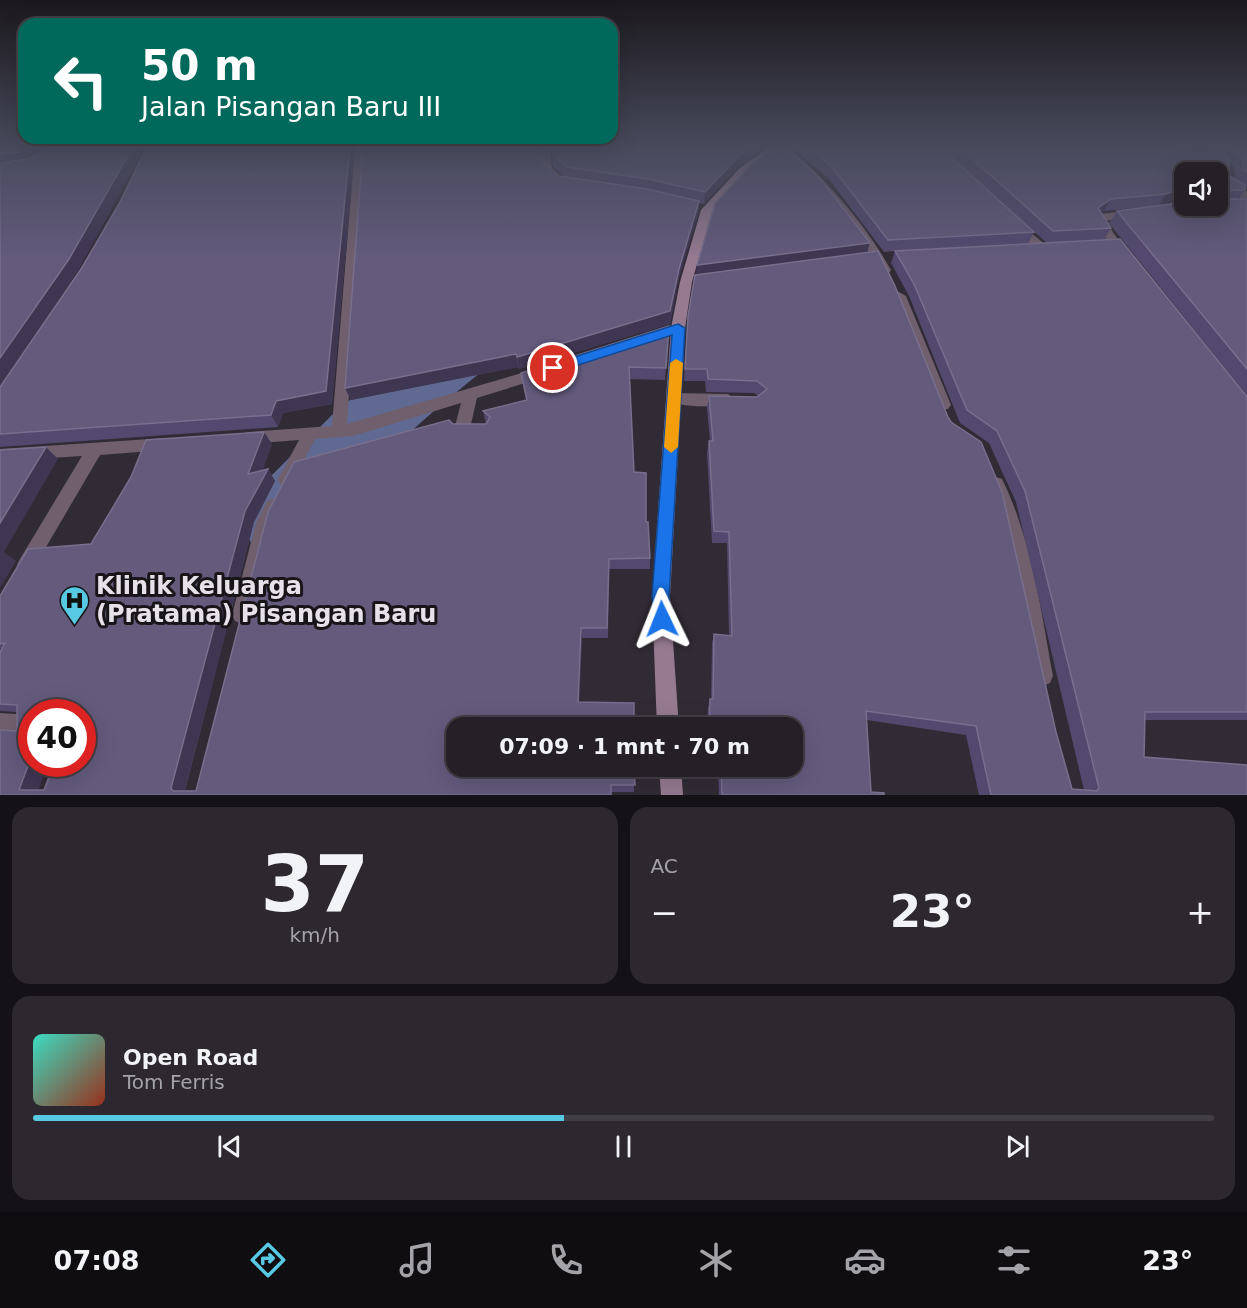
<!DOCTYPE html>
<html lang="id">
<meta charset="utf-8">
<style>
:root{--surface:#252028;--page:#2d2830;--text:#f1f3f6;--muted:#a3a3a8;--line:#423e45;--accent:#57c9e3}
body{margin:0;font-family:"DejaVu Sans",sans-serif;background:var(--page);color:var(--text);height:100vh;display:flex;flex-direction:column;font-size:22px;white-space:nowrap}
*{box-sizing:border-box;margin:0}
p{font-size:20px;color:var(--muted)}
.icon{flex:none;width:33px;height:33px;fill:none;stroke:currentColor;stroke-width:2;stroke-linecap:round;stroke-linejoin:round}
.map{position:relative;height:795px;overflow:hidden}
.side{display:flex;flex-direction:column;gap:12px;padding:12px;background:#141216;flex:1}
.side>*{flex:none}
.guide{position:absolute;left:18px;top:18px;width:600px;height:126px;border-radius:18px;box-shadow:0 6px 24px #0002,0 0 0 2px var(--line);background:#00695c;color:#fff;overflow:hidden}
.buttons{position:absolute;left:1174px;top:162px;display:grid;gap:12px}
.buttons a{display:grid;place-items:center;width:54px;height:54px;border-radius:12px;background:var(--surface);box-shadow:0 6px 24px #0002,0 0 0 2px var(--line);font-size:30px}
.speed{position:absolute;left:18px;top:699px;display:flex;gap:12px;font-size:30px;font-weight:700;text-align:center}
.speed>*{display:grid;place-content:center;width:78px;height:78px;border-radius:50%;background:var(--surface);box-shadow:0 6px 24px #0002,0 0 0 2px var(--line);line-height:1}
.speed .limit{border:9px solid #d22;background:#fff;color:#111}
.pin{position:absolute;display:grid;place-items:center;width:51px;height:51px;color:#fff;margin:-26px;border:3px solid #fff;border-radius:50%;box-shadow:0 2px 6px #0007}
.me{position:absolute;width:66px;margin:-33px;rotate:358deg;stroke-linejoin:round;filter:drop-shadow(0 0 4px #0008)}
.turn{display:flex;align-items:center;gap:21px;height:126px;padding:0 24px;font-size:27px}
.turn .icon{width:78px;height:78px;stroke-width:2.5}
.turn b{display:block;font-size:42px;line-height:51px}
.big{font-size:45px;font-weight:800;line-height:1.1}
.side .tile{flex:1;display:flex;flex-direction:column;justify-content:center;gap:9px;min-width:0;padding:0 21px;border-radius:18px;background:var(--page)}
.side .dial{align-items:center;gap:0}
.dial b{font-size:78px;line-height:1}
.song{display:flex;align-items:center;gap:18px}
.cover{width:72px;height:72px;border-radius:9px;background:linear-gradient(135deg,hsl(170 70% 55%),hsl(10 70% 35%))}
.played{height:6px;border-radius:3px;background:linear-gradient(90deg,var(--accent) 45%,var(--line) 45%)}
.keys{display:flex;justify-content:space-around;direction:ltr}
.heat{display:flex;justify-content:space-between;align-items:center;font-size:33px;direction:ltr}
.side .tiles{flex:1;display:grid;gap:12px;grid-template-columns:1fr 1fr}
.tile:last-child{grid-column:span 2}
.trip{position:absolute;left:446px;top:717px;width:357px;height:60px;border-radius:18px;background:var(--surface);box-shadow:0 6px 24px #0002,0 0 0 2px var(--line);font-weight:800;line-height:60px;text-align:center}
.tab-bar{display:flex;height:96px;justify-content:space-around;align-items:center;background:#0f0d10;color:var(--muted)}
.tab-bar .icon{width:42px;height:42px}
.tab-bar .on{color:var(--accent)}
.tab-bar b{font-size:27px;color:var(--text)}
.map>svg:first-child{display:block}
</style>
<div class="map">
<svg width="1247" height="795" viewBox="0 0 1247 795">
<rect width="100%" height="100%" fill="#312b35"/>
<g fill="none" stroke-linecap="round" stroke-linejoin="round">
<path fill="#606992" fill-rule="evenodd" d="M495,304l24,6 9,16 -9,16c-75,60 -161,123 -203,211l-30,11 -30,-11 -13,-26 24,-47 67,-67 44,-36 93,-67z"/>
<g fill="#705f6d" fill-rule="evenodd">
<path d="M355,147h10l-18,277 192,-56 7,5 -2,4 -67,21 -6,26 11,2 2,4 -2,4c-9,3 -17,3 -26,0l-2,-4 7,-27 -108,33 -38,3 -23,45 -6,2 -6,-2 -2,-5 21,-39 -51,4 -6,-2 -2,-4 2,-4 6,-2 84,-6z"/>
<polygon points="539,147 549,147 552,168 563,179 563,183 555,183 542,169"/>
<path d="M777,147h11c41,36 76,75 103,123l-2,3h-8l-22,-37 -23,-30z"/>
<polygon points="1247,191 1247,210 1230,210 1230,206 1239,204 1241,192"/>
<polygon points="1134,210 1140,213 1138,215 1105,221 1122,245 1120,248 1112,248 1093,220 1100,214"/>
<path d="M1016,221l30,24 12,1 2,3c-17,14 -36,-11 -48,-23v-4z"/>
<polygon points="899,292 906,296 951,405 948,409 938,409 935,405 892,296"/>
<path d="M674,393l54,1 8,6c-6,9 -64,8 -70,-1z"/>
<polygon points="165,438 171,440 173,444 171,448 165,450 100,455 32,571 26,573 20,571 17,565 20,559 82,456 0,461 0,449"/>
<path d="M996,477l6,2c30,61 39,131 51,197l-3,7 -7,3 -7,-3 -3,-7 -23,-122 -22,-70 2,-5z"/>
<polygon points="273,499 279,501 282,506 274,523 252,615 249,621 242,624 235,621 232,615 256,523 267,501"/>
<polygon points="0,713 32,715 32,737 0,735"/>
</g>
<g fill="#957a90" fill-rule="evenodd">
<polygon points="769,147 781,147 747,173 712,211 692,282 685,328 670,597 679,728 657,728 652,597 671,328 680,282 701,210 739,169"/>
<polygon points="659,766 681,766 683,795 661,795"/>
</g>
</g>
<g fill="#53496f" fill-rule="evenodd">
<polygon points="147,147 355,147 332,404 283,413 278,427 0,447 0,387 81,269 119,204"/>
<polygon points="551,147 765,147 737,167 704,204 699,203 698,213 678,281 670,324 519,369 518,367 351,400 345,388 539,158 559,176 566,178 554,167"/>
<polygon points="791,147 940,147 1034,232 1028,244 1247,397 1247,720 1145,720 1144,757 1247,795 979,795 966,735 867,720 871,792 884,795 719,795 718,766 792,766 792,728 707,728 708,707 711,699 712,643 714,634 729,635 727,543 712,543 707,453 709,441 710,441 707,408 709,396 757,397 758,396 754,393 706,392 705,381 684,381 688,316 695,275 1056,732 1072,789 1084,790 1016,502 989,443 960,423 909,296 891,263 895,251 884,252 829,179"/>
<path d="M941,147h306v42l-2,-1v2l-7,9h9v197l-138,-173 8,-12 39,-5 -52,5 -3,2 10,15 -7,12 -57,3zM1228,161l6,7 1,11 -5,-3zM1185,172h33v34h-33zM1174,200h7l-11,4 -12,2z"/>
<path d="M669,326l-4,54 -35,-1 4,93 12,50 4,36v11h-41l-1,69h-26l-3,64 55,64v26l-634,3 17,-64v-19l-17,-1v-115l272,-152 -10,27 6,-2 7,12 -21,41 -69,269h11l257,-367h33l-3,-13 43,-11 -5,-27zM32,712l50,52 -38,26h-6l9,-26h-15z"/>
</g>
<g fill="#3f3652">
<polygon points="27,147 49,147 28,164 0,167 0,154"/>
<polygon points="133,147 145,147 78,271 0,387 0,358"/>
<polygon points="350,147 355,147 332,404 283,413 278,427 271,415"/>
<polygon points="751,147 765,147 737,167 704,204 705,192 739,156"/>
<polygon points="1182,188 1174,200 1158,206 1166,194"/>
<polygon points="1111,199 1104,211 1091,220 1098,208"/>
<polygon points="699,201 698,213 678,281 670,324 519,369 517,357 679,269"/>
<polygon points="870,243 867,252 696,274 697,265"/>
<polygon points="516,354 518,367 351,400 345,388"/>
<polygon points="264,432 272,444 256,486 248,474"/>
<polygon points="46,447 58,459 4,552 16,561 0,588 0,523"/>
<polygon points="268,469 275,481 254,522 184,794 173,791 171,788 245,511"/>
<polygon points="581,628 582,638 579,711 578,702"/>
<polygon points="31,755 32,764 47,764 37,795 19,790"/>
</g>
<g fill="#635a7c" stroke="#786f8d" stroke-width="1.5" fill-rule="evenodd">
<polygon points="0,147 27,147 20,152 0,154"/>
<polygon points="46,147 133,147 69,259 0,358 0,163 28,159 43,151"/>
<polygon points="147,147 350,147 326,391 276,401 271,415 0,434 0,387 81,269 119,204"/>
<polygon points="363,147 537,147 539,158 559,176 647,189 699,201 679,269 670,311 517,357 516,354 345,388"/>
<polygon points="552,147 751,147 739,156 705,192 648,179 567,167 553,155"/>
<polygon points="775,147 785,147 819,177 870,243 697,265 715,203 750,166"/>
<polygon points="807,147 940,147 1034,232 888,240 832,167"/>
<polygon points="959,147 1219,147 1228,158 1230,176 1245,185 1245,190 1218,191 1218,172 1185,172 1185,188 1182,188 1166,194 1111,199 1098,208 1111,228 1053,231"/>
<polygon points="1234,147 1247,147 1247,172 1244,171 1242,156"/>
<polygon points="1185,198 1185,206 1218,206 1218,199 1247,199 1247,369 1117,211 1170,204"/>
<polygon points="1120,239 1247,397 1247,712 1145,712 1144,757 1247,765 1247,795 991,795 976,726 866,711 871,792 884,793 884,795 722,795 721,766 792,766 792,728 709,728 710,699 713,699 714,634 732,636 729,532 714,531 709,441 713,441 709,396 757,397 767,389 757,381 708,379 707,369 685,369 688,316 695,275 878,251 895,286 948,417 951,422 981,442 1002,492 1056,732 1072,789 1097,791 1099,788 1025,491 997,431 967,410 914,284 895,251"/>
<path d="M669,326l-3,42 -37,-1 5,105 12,1v49h2l2,36 -41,1 -2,69h-26l-3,74 56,1v25h-178v38h178l1,19h-24v10h-611v-65l17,1v-26l-17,-1v-51l5,-10 -5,1v-48l28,-47 63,-5 40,-67 15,-37 118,-8 -16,42 20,-5 -23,42 -74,277 2,3h23l72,-279 26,-50 155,-42 4,4h33l4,-7 -7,-6 44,-11 -6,-27zM32,712h50v52h-28l-10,26h-25l13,-35z"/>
<polygon points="46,447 0,523 0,450"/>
</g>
<linearGradient id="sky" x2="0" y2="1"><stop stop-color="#1b181d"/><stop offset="0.57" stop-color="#484a5c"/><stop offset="1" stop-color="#484a5c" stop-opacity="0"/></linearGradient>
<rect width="1247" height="258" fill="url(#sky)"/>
<polygon fill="#1a73e8" stroke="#114b97" stroke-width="1.5" points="678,324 685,328 669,597 671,619 668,625 662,627 656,625 652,597 672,335 553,373 547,368 549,365"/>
<polygon fill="#f59e0b" points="676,359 683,363 678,447 671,453 664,447 670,363"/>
<defs>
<symbol id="hospital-pin" viewBox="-11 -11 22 30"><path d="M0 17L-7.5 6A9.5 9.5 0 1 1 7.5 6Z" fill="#57c9e3" stroke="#181519"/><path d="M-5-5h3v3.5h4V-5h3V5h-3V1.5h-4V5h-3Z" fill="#111"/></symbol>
</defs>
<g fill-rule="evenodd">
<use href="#hospital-pin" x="58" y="584" width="33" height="45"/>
</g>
<g text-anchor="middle" stroke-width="6" stroke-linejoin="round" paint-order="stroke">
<g font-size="24" font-weight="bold" fill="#e7e2e9" stroke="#181519" text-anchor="start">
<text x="96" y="594">Klinik Keluarga<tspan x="96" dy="28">(Pratama) Pisangan Baru</tspan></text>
</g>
</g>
</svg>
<div class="buttons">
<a><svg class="icon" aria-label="sound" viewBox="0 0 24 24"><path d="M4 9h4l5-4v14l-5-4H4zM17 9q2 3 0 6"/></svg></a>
</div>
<div class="speed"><div class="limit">40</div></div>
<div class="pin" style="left:553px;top:368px;background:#d93025"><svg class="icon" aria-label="arrive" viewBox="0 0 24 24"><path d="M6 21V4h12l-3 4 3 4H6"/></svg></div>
<svg class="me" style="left:662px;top:619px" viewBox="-20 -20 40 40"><path d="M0-17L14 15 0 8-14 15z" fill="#1a73e8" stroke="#fff" stroke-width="4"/></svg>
<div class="trip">07:09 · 1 mnt · 70 m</div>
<div class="guide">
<div class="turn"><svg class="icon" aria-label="left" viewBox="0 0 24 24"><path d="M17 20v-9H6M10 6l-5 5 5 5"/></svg><div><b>50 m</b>Jalan Pisangan Baru III</div></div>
</div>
</div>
<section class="side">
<div class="tiles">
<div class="tile dial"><b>37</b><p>km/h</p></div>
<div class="tile"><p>AC</p>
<div class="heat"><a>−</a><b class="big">23°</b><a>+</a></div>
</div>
<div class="tile">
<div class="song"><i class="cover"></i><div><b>Open Road</b><p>Tom Ferris</p></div></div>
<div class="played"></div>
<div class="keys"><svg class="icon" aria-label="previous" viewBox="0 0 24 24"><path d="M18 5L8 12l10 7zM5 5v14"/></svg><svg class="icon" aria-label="pause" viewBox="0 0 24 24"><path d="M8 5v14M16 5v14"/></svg><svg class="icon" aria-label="next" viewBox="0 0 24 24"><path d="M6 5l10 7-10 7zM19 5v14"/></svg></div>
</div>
</div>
</section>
<nav class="tab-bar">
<b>07:08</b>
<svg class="icon on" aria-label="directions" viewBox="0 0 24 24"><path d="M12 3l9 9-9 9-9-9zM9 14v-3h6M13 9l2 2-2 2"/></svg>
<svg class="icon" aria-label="music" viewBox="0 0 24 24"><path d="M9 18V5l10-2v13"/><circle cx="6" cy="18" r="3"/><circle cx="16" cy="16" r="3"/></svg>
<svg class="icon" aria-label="phone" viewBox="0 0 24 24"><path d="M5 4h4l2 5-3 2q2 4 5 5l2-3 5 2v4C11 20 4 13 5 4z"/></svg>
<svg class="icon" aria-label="climate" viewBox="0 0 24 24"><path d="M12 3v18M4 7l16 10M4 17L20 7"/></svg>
<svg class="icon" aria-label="car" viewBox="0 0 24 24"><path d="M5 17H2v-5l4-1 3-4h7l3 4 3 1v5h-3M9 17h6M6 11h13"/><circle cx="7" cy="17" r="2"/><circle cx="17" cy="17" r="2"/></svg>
<svg class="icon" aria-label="filters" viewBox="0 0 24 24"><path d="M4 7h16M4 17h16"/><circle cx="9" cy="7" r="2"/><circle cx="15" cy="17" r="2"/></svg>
<b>23°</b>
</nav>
